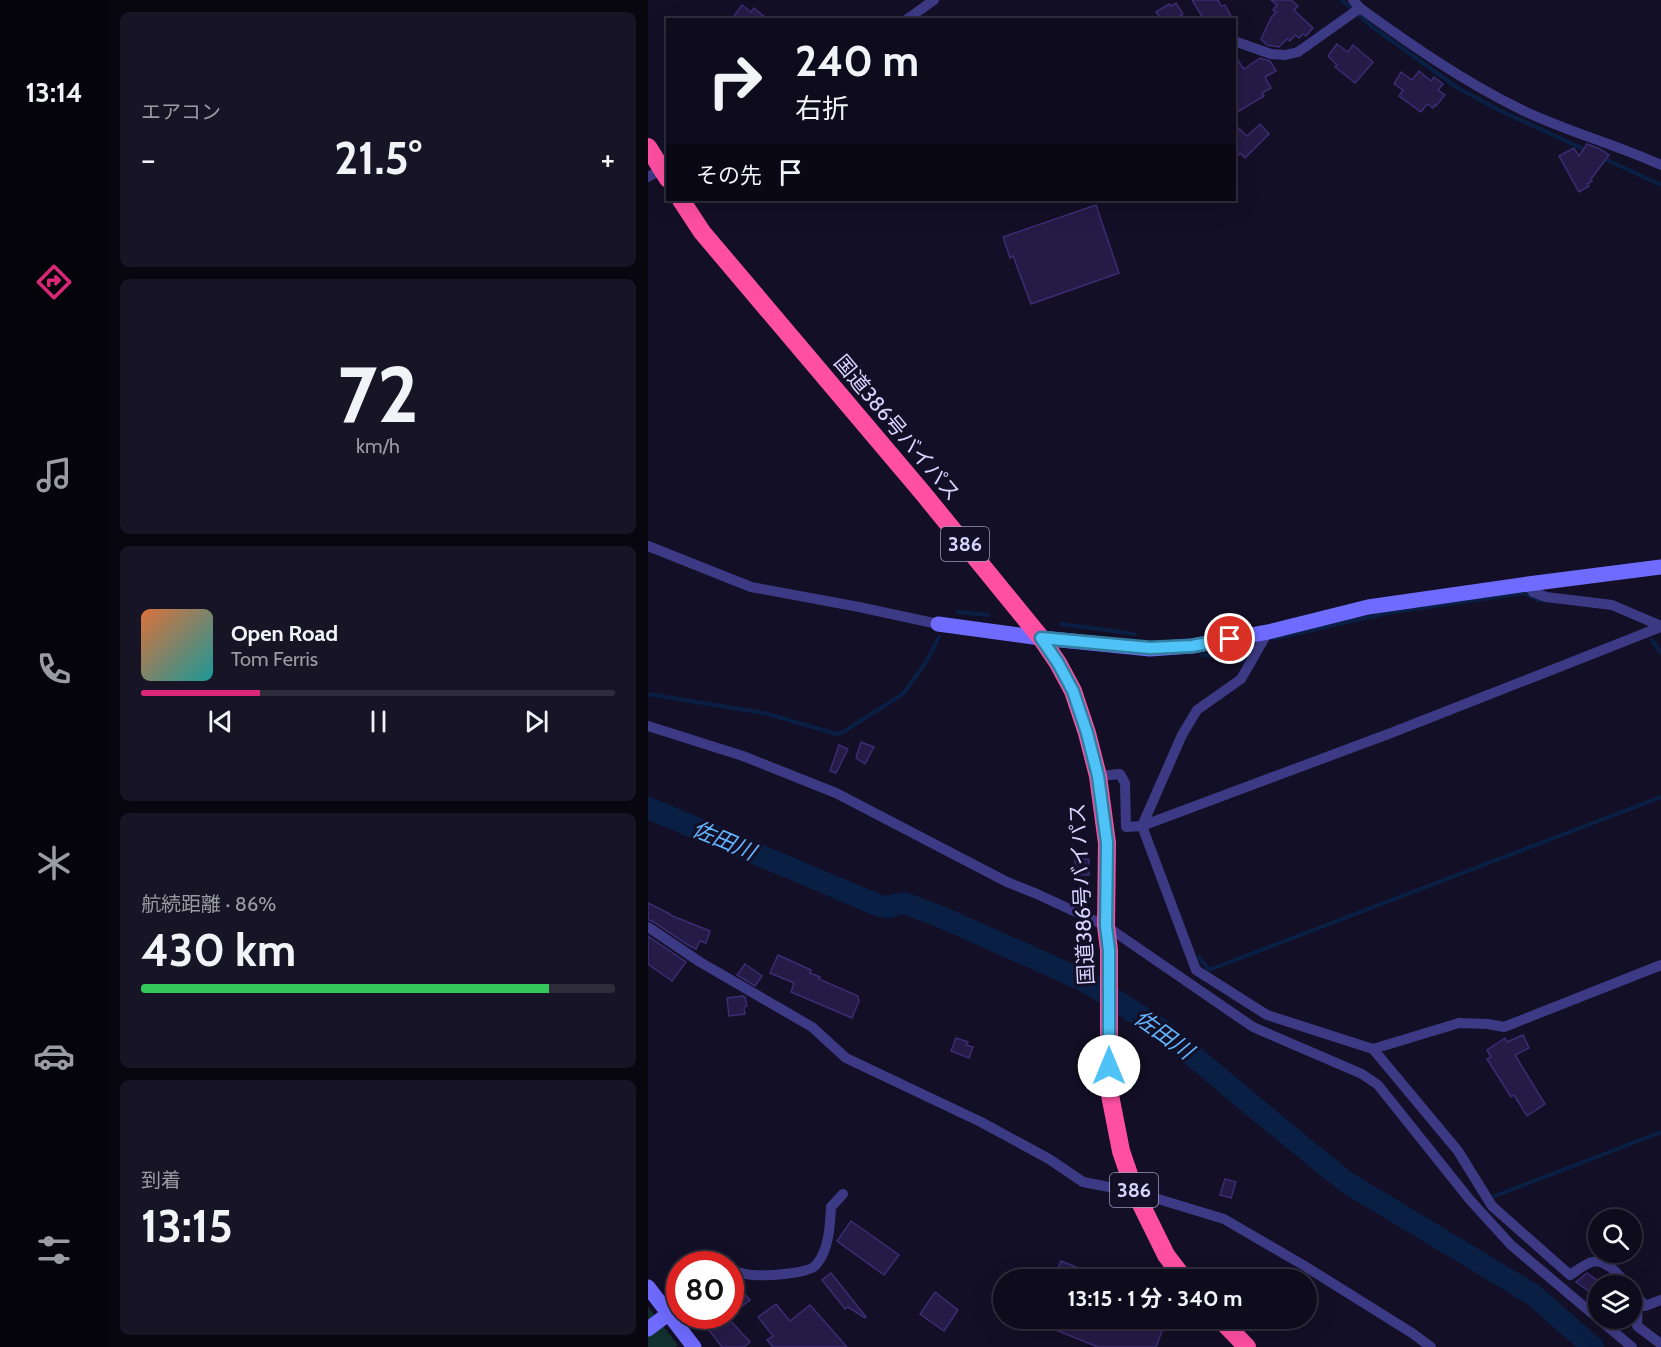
<!DOCTYPE html>
<html lang="ja">
<meta charset="utf-8">
<style>
:root{--surface:#0e0b1c;--page:#171425;--text:#f1f3f6;--muted:#9b9ba3;--line:#2e2b3b;--accent:#db2777}
body{margin:0;font-family:Cabin,"Noto Sans JP",sans-serif;background:var(--page);color:var(--text);height:100vh;display:flex;flex-direction:column;font-size:22px;white-space:nowrap}
*{box-sizing:border-box;margin:0}
p{font-size:20px;color:var(--muted)}
.icon{flex:none;width:33px;height:33px;fill:none;stroke:currentColor;stroke-width:2;stroke-linecap:round;stroke-linejoin:round}
.map{position:relative;flex:1;overflow:hidden}
.panel{display:flex;flex-direction:column;gap:12px;padding:12px;background:#08060f;width:540px}
.panel>*{flex:none}
.hud{position:absolute;left:18px;top:18px;width:570px;height:183px;border-radius:0px;box-shadow:0 6px 24px #0002,0 0 0 2px var(--line);background:#0e0b1c;color:var(--text);overflow:hidden}
.fabs{position:absolute;left:940px;top:1209px;display:grid;gap:12px}
.fabs a{display:grid;place-items:center;width:54px;height:54px;border-radius:50%;background:var(--surface);box-shadow:0 6px 24px #0002,0 0 0 2px var(--line);font-size:30px}
.speed{position:absolute;left:18px;top:1251px;display:flex;gap:12px;font-size:30px;font-weight:700;text-align:center}
.speed>*{display:grid;place-content:center;width:78px;height:78px;border-radius:50%;background:var(--surface);box-shadow:0 6px 24px #0002,0 0 0 2px var(--line);line-height:1}
.speed .limit{border:9px solid #d22;background:#fff;color:#111}
.pin{position:absolute;display:grid;place-items:center;width:51px;height:51px;color:#fff;margin:-26px;border:3px solid #fff;border-radius:50%;box-shadow:0 2px 6px #0007}
.me{position:absolute;width:66px;margin:-33px;rotate:0deg;stroke-linejoin:round;filter:drop-shadow(0 0 4px #0008)}
.turn{display:flex;align-items:center;gap:21px;height:126px;padding:0 30px;font-size:27px}
.turn .icon{width:78px;height:78px;stroke-width:2.5}
.turn b{display:block;font-size:42px;line-height:51px}
.then{display:flex;align-items:center;height:57px;padding:0 30px;background:#0003;gap:12px;font-size:22px}
.big{font-size:45px;font-weight:700;line-height:1.1}
.panel .tile{flex:1;display:flex;flex-direction:column;justify-content:center;gap:9px;min-width:0;padding:0 21px;border-radius:9px;background:var(--page)}
.panel .dial{align-items:center;gap:0}
.dial b{font-size:78px;line-height:1}
.song{display:flex;align-items:center;gap:18px}
.cover{width:72px;height:72px;border-radius:9px;background:linear-gradient(135deg,hsl(20 70% 55%),hsl(180 70% 35%))}
.played{height:6px;border-radius:3px;background:linear-gradient(90deg,var(--accent) 25%,var(--line) 25%)}
.keys{display:flex;justify-content:space-around;direction:ltr}
.heat{display:flex;justify-content:space-between;align-items:center;font-size:33px;direction:ltr}
.charge{height:9px;border-radius:4px;background:linear-gradient(90deg,#34c759 86%,var(--line) 0)}
.trip{position:absolute;left:345px;top:1269px;width:324px;height:60px;border-radius:30px;background:var(--surface);box-shadow:0 6px 24px #0002,0 0 0 2px var(--line);font-weight:700;line-height:60px;text-align:center}
main{display:flex;flex:1;min-height:0}
.tabs{display:flex;flex-direction:column;width:108px;justify-content:space-around;align-items:center;background:#06040b;color:var(--muted)}
.tabs .icon{width:42px;height:42px}
.tabs .active{color:var(--accent)}
.tabs b{font-size:27px;color:var(--text)}
.map>svg:first-child{display:block}
</style>
<main>
<nav class="tabs">
<b>13:14</b>
<svg class="icon active" aria-label="directions" viewBox="0 0 24 24"><path d="M12 3l9 9-9 9-9-9zM9 14v-3h6M13 9l2 2-2 2"/></svg>
<svg class="icon" aria-label="music" viewBox="0 0 24 24"><path d="M9 18V5l10-2v13"/><circle cx="6" cy="18" r="3"/><circle cx="16" cy="16" r="3"/></svg>
<svg class="icon" aria-label="phone" viewBox="0 0 24 24"><path d="M5 4h4l2 5-3 2q2 4 5 5l2-3 5 2v4C11 20 4 13 5 4z"/></svg>
<svg class="icon" aria-label="climate" viewBox="0 0 24 24"><path d="M12 3v18M4 7l16 10M4 17L20 7"/></svg>
<svg class="icon" aria-label="car" viewBox="0 0 24 24"><path d="M5 17H2v-5l4-1 3-4h7l3 4 3 1v5h-3M9 17h6M6 11h13"/><circle cx="7" cy="17" r="2"/><circle cx="17" cy="17" r="2"/></svg>
<svg class="icon" aria-label="filters" viewBox="0 0 24 24"><path d="M4 7h16M4 17h16"/><circle cx="9" cy="7" r="2"/><circle cx="15" cy="17" r="2"/></svg>
</nav>
<section class="panel">
<div class="tile"><p>エアコン</p>
<div class="heat"><a>−</a><b class="big">21.5°</b><a>+</a></div>
</div>
<div class="tile dial"><b>72</b><p>km/h</p></div>
<div class="tile">
<div class="song"><i class="cover"></i><div><b>Open Road</b><p>Tom Ferris</p></div></div>
<div class="played"></div>
<div class="keys"><svg class="icon" aria-label="previous" viewBox="0 0 24 24"><path d="M18 5L8 12l10 7zM5 5v14"/></svg><svg class="icon" aria-label="pause" viewBox="0 0 24 24"><path d="M8 5v14M16 5v14"/></svg><svg class="icon" aria-label="next" viewBox="0 0 24 24"><path d="M6 5l10 7-10 7zM19 5v14"/></svg></div>
</div>
<div class="tile"><p>航続距離 · 86%</p><b class="big">430 km</b><div class="charge"></div></div>
<div class="tile"><p>到着</p><b class="big">13:15</b></div>
</section>
<div class="map">
<svg width="1013" height="1347" viewBox="0 0 1013 1347">
<rect width="100%" height="100%" fill="#130f26"/>
<polygon fill="#12302f" points="0,1307 30,1345 27,1347 0,1347"/>
<g fill="none" stroke-linecap="round" stroke-linejoin="round">
<g stroke="#0a1f44" stroke-width="4">
<polyline points="694,0 723,26 810,88 851,110 940,151"/>
<polyline points="955,158 1013,185"/>
<polyline points="310,612 340,615"/>
<polyline points="413,624 487,634"/>
<polyline points="625,639 739,613 876,593 890,600 894,600"/>
<polyline points="1004,640 1013,653"/>
<polyline points="554,655 599,662 600,660"/>
<polyline points="0,694 116,713 189,734 195,732 255,694 278,662 291,637"/>
<polyline points="551,957 561,970 1013,797"/>
<polyline points="847,1196 1013,1132"/>
</g>
<polyline stroke="#0a1f44" stroke-width="22" points="0,808 232,906 240,907 256,903 293,917 439,982 514,1030 623,1121 698,1182 884,1294 945,1347"/>
</g>
<g fill="#241b47" stroke="#3b2d73" stroke-width="1.5">
<polygon points="544,0 570,0 573,6 577,5 585,20 556,20"/>
<polygon points="623,0 643,0 650,6 646,10 665,28 658,36 655,34 651,38 647,35 642,41 639,39 631,47 619,45 613,39 623,18 628,12 625,10 629,5"/>
<polygon points="528,3 535,14 526,20 514,20 508,12 521,4 523,6"/>
<polygon points="94,5 103,12 106,8 120,20 83,20"/>
<polygon points="689,44 700,52 705,45 725,62 707,83 687,67 689,65 680,56"/>
<polygon points="586,55 596,69 612,58 622,61 628,71 617,77 623,88 614,93 616,96 586,114"/>
<polygon points="771,71 783,81 786,77 795,84 790,90 797,95 788,106 787,105 785,108 779,104 773,112 751,96 755,90 746,84 753,72 764,80"/>
<polygon points="586,124 599,136 612,124 621,134 597,158 592,153 586,159"/>
<polygon points="939,144 952,149 961,155 943,179 944,181 939,184 941,186 931,192 911,156 926,148 931,156"/>
<polygon points="448,205 471,273 383,304 365,256 362,258 355,237"/>
<polygon points="213,742 226,747 217,764 208,758"/>
<polygon points="191,745 200,749 188,773 182,771"/>
<rect x="427" y="859" width="14" height="16"/>
<polygon points="0,903 22,914 22,915 62,931 58,943 52,941 48,949 40,945 4,921 0,920"/>
<polygon points="0,936 38,962 24,981 0,964"/>
<polygon points="130,955 163,970 162,973 172,977 171,979 210,996 211,1001 204,1018 143,992 146,983 122,973"/>
<polygon points="97,964 114,976 107,986 89,975"/>
<polygon points="95,996 97,997 99,1006 96,1007 97,1014 81,1016 79,998"/>
<polygon points="875,1035 881,1048 867,1055 897,1104 879,1116 866,1095 863,1097 839,1059 843,1057 839,1050 857,1038 859,1042"/>
<polygon points="308,1038 320,1042 318,1045 325,1047 321,1058 303,1051"/>
<polygon points="577,1179 588,1182 583,1198 572,1195"/>
<polygon points="203,1221 251,1255 236,1275 189,1241"/>
<polygon points="413,1261 458,1279 458,1280 406,1280"/>
<polygon points="183,1273 218,1317 217,1318 200,1307 197,1309 174,1280"/>
<polygon points="939,1273 950,1281 942,1292 928,1282"/>
<polygon points="82,1287 92,1289 102,1300 82,1316"/>
<polygon points="287,1292 310,1310 296,1331 272,1314"/>
<polygon points="128,1304 142,1321 162,1305 199,1347 125,1347 119,1340 125,1336 110,1317"/>
<polygon points="50,1316 78,1316 102,1342 96,1347 74,1347"/>
<polygon points="378,1318 519,1318 508,1347 450,1347"/>
</g>
<g fill="none" stroke-linecap="round" stroke-linejoin="round">
<g stroke="#3d3a85" stroke-width="10">
<path d="M705,0l7,8c51,37 103,73 160,101 45,22 95,35 141,56"/>
<polyline points="258,20 286,0"/>
<polyline points="586,41 623,54 637,55 650,52 712,8"/>
<polyline points="0,177 18,167"/>
<polyline points="0,546 103,587 211,607 290,624"/>
<polyline points="880,584 885,592 898,597 964,605 1013,626"/>
<path d="M620,632l-27,47 -44,31 -15,25 -40,91 54,144 71,45 106,34 85,102 34,55 78,69c6,-4 15,-11 22,-13 14,-4 28,14 36,24"/>
<polyline points="0,726 95,756 188,793 359,882 389,894 458,926 605,1027 714,1074 730,1085 822,1200 863,1245 984,1347"/>
<polyline points="450,776 472,774 477,783 478,827 494,826 743,733 1013,627"/>
<polyline points="0,927 52,962 164,1027 198,1058 333,1122 401,1159 435,1182 487,1192 576,1219 655,1265 764,1333 783,1347"/>
<polyline points="725,1049 811,1023 840,1024 856,1027 1013,965"/>
<polyline points="51,1264 55,1264"/>
<path d="M82,1270c8,2 16,5 23,5 13,1 55,-1 63,-10 13,-15 14,-39 15,-58l12,-13"/>
<polyline points="988,1295 997,1306 1013,1300"/>
<polyline points="990,1297 989,1326 1013,1344"/>
<polyline points="15,1307 32,1282"/>
</g>
<g stroke="#6f6bff" stroke-width="15">
<polyline points="290,624 393,638 502,649 544,646 620,632 720,607 880,584 1013,567"/>
<polyline points="0,1287 46,1347"/>
<polyline points="0,1329 20,1314"/>
</g>
<g stroke="#ff4fa3" stroke-width="18">
<polyline points="0,147 20,179"/>
<polyline points="33,200 54,232 274,492 393,638 410,663 425,691 439,733 450,776 459,843 458,926 461,950 461,1090 473,1151 487,1192 518,1255 537,1280"/>
<polyline points="571,1318 599,1347"/>
</g>
</g>
<g fill="none" stroke-linecap="round" stroke-linejoin="round">
<defs>
<polyline id="route" points="461,1066 461,950 458,926 459,843 450,776 439,733 425,691 410,663 393,638 502,648 544,646 582,639"/>
</defs>
<use href="#route" stroke="#337fa1" stroke-width="15"/>
<use href="#route" stroke="#4fc3f7" stroke-width="10"/>
</g>
<g text-anchor="middle" stroke-width="6" stroke-linejoin="round" paint-order="stroke">
<g fill="#130f26" stroke="#9e99be" stroke-width="1.5">
<rect x="293" y="527" width="48" height="34" rx="4.5"/>
<rect x="462" y="1173" width="48" height="34" rx="4.5"/>
</g>
<g font-size="20" font-weight="bold" fill="#d9d4ff">
<text x="317" y="551">386</text>
<text x="486" y="1197">386</text>
</g>
<g font-size="21" fill="#d9d4ff" stroke="#130f26">
<text transform="translate(249 428) rotate(50)" y="7">国道386号バイパス</text>
<text transform="translate(434 894) rotate(-93)" y="7">国道386号バイパス</text>
</g>
<g font-size="22" font-style="italic" fill="#62b6ff" stroke="#130f26">
<text transform="translate(76 840) rotate(23)" y="8">佐田川</text>
<text transform="translate(516 1034) rotate(36)" y="8">佐田川</text>
</g>
</g>
</svg>
<div class="fabs">
<a><svg class="icon" aria-label="search" viewBox="0 0 24 24"><circle cx="10" cy="10" r="6"/><path d="M15 15l6 6"/></svg></a>
<a><svg class="icon" aria-label="layers" viewBox="0 0 24 24"><path d="M12 4l9 5-9 5-9-5zM3 14l9 5 9-5"/></svg></a>
</div>
<div class="speed"><div class="limit">80</div></div>
<div class="pin" style="left:582px;top:639px;background:#d93025"><svg class="icon" aria-label="arrive" viewBox="0 0 24 24"><path d="M6 21V4h12l-3 4 3 4H6"/></svg></div>
<svg class="me" style="left:461px;top:1066px" viewBox="-20 -20 40 40"><circle r="19" fill="#fff"/><path d="M0-13L10 11 0 6-10 11z" fill="#4fc3f7"/></svg>
<div class="trip">13:15 · 1 分 · 340 m</div>
<div class="hud">
<div class="turn"><svg class="icon" aria-label="right" viewBox="0 0 24 24"><path d="M7 20v-9h11M14 6l5 5-5 5"/></svg><div><b>240 m</b>右折</div></div>
<div class="then">その先<svg class="icon" aria-label="arrive" viewBox="0 0 24 24"><path d="M6 21V4h12l-3 4 3 4H6"/></svg></div>
</div>
</div>
</main>
